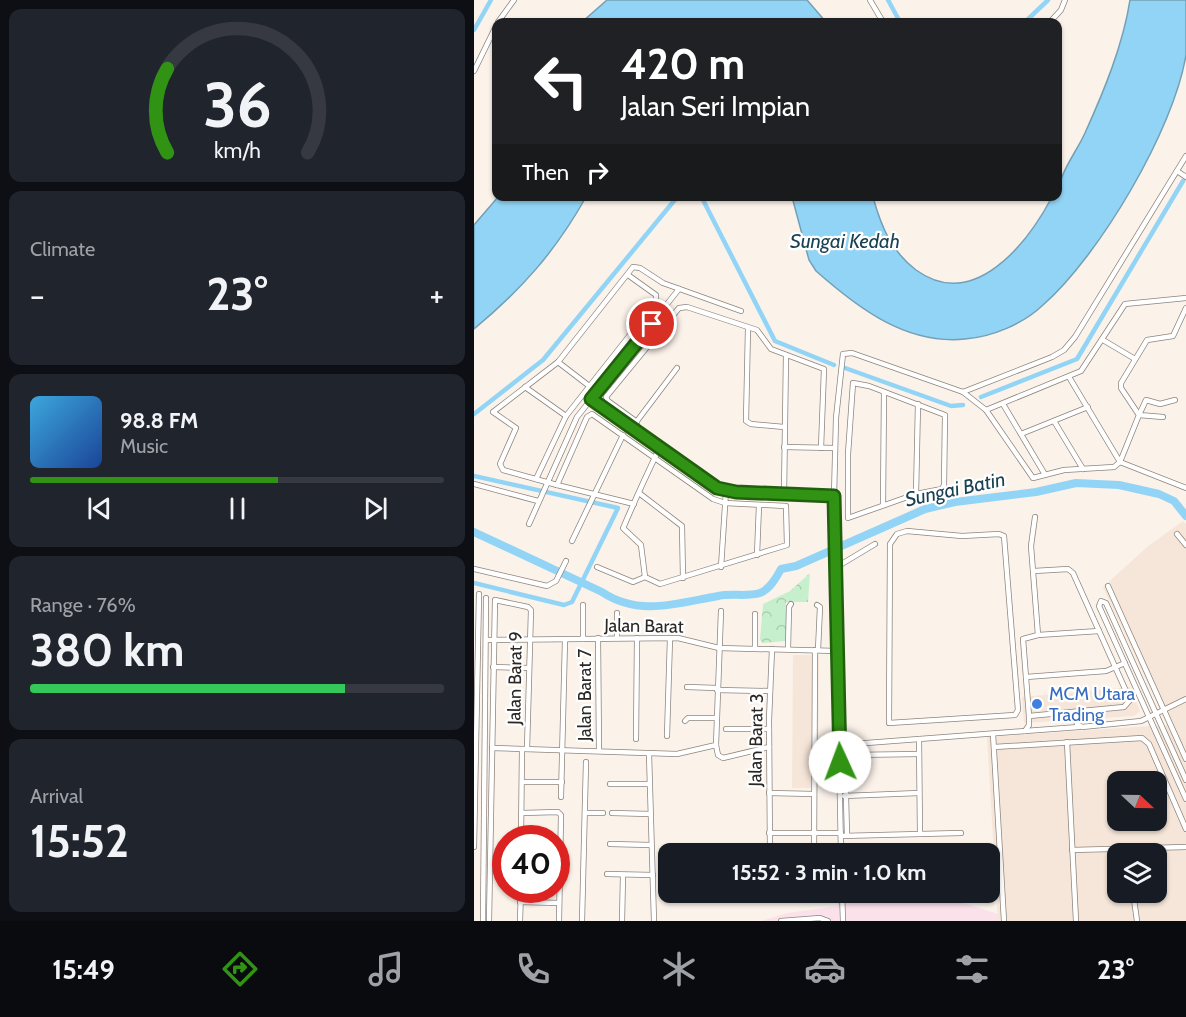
<!DOCTYPE html>
<meta charset="utf-8">
<style>
:root{--surface:#171b24;--page:#20242c;--text:#f1f3f6;--muted:#9ea1a6;--line:#363941;--accent:#319313}
body{margin:0;font-family:Cabin,sans-serif;background:var(--page);color:var(--text);height:100vh;display:flex;flex-direction:column;font-size:22px;white-space:nowrap}
*{box-sizing:border-box;margin:0}
p{font-size:20px;color:var(--muted)}
.icon{flex:none;width:33px;height:33px;fill:none;stroke:currentColor;stroke-width:2;stroke-linecap:round;stroke-linejoin:round}
.map{position:relative;flex:1;overflow:hidden}
.sheet{display:flex;flex-direction:column;gap:9px;padding:9px;background:#0d0f14;width:474px}
.sheet>*{flex:none}
.top-card{position:absolute;left:18px;top:18px;width:570px;height:183px;border-radius:12px;box-shadow:0 2px 4px #0004;background:#202124;color:#fff;overflow:hidden}
.needle{width:39px;rotate:112deg}
.controls{position:absolute;left:633px;top:771px;display:grid;gap:12px}
.controls a{display:grid;place-items:center;width:60px;height:60px;border-radius:12px;background:var(--surface);box-shadow:0 2px 4px #0004;font-size:30px}
.speed{position:absolute;left:18px;top:825px;display:flex;gap:12px;font-size:30px;font-weight:700;text-align:center}
.speed>*{display:grid;place-content:center;width:78px;height:78px;border-radius:50%;background:var(--surface);box-shadow:0 2px 4px #0004;line-height:1}
.speed .limit{border:9px solid #d22;background:#fff;color:#111}
.pin{position:absolute;display:grid;place-items:center;width:51px;height:51px;color:#fff;margin:-26px;border:3px solid #fff;border-radius:50%;box-shadow:0 2px 6px #0007}
.me{position:absolute;width:66px;margin:-33px;rotate:358deg;stroke-linejoin:round;filter:drop-shadow(0 0 4px #0008)}
.turn{display:flex;align-items:center;gap:21px;height:126px;padding:0 30px;font-size:27px}
.turn .icon{width:78px;height:78px;stroke-width:2.5}
.turn b{display:block;font-size:42px;line-height:51px}
.then{display:flex;align-items:center;height:57px;padding:0 30px;background:#0003;gap:12px;font-size:22px}
.big{font-size:45px;font-weight:700;line-height:1.1}
.sheet .card{flex:1;display:flex;flex-direction:column;justify-content:center;gap:9px;min-width:0;padding:0 21px;border-radius:12px;background:var(--page)}
.sheet .dial{align-items:center;gap:0}
.dial svg{height:156px;overflow:visible;fill:none;stroke:var(--line);stroke-width:7;stroke-linecap:round;text-anchor:middle}
.dial text{fill:var(--text);stroke:none}
.song{display:flex;align-items:center;gap:18px}
.cover{width:72px;height:72px;border-radius:9px;background:linear-gradient(135deg,hsl(200 70% 55%),hsl(220 70% 35%))}
.played{height:6px;border-radius:3px;background:linear-gradient(90deg,var(--accent) 60%,var(--line) 60%)}
.keys{display:flex;justify-content:space-around;direction:ltr}
.heat{display:flex;justify-content:space-between;align-items:center;font-size:33px;direction:ltr}
.charge{height:9px;border-radius:4px;background:linear-gradient(90deg,#34c759 76%,var(--line) 0)}
.trip{position:absolute;left:184px;top:843px;width:342px;height:60px;border-radius:12px;background:var(--surface);box-shadow:0 2px 4px #0004;font-weight:700;line-height:60px;text-align:center}
.tabs{display:flex;height:96px;justify-content:space-around;align-items:center;background:#090b0e;color:var(--muted)}
.tabs .icon{width:42px;height:42px}
.tabs .on{color:var(--accent)}
.tabs b{font-size:27px;color:var(--text)}
main{display:flex;flex:1;min-height:0}
.map>svg:first-child{display:block}
</style>
<main>
<section class="sheet">
<div class="card dial"><svg viewBox="0 0 100 80">
<path d="M14 69A42 42 0 1 1 86 69"/>
<path d="M14 69A42 42 0 0 1 14 26" stroke="#319313"/>
<text x="50" y="56" font-size="32" font-weight="700">36</text>
<text x="50" y="72" font-size="11">km/h</text>
</svg></div>
<div class="card"><p>Climate</p>
<div class="heat"><a>−</a><b class="big">23°</b><a>+</a></div>
</div>
<div class="card">
<div class="song"><i class="cover"></i><div><b>98.8 FM</b><p>Music</p></div></div>
<div class="played"></div>
<div class="keys"><svg class="icon" aria-label="previous" viewBox="0 0 24 24"><path d="M18 5L8 12l10 7zM5 5v14"/></svg><svg class="icon" aria-label="pause" viewBox="0 0 24 24"><path d="M8 5v14M16 5v14"/></svg><svg class="icon" aria-label="next" viewBox="0 0 24 24"><path d="M6 5l10 7-10 7zM19 5v14"/></svg></div>
</div>
<div class="card"><p>Range · 76%</p><b class="big">380 km</b><div class="charge"></div></div>
<div class="card"><p>Arrival</p><b class="big">15:52</b></div>
</section>
<div class="map">
<svg width="712" height="921" viewBox="0 0 712 921">
<defs>
<pattern id="park-crowns" width="20" height="18" patternUnits="userSpaceOnUse" patternTransform="scale(1.5)"><rect width="20" height="18" fill="#c6f0cd"/><path d="M2 6a3 3 0 1 1 6 0M12 15a3 3 0 1 1 6 0" fill="none" stroke="#aaceb0"/></pattern>
</defs>
<rect width="100%" height="100%" fill="#fbf2ea"/>
<g fill="#f6e6d9" fill-rule="evenodd">
<path d="M709,521l3,3v397h-188l-11,-184 180,-12 -64,-138 44,-40zM644,782h38v38h-38zM644,854h38v38h-38z"/>
<polygon points="319,655 345,655 344,788 318,788"/>
<polygon points="656,687 666,711 660,716 550,723 548,697"/>
</g>
<polygon fill="#fbe2ea" points="364,892 459,893 524,914 524,921 287,921 313,913 364,906"/>
<polygon fill="url(#park-crowns)" points="336,573 334,602 312,602 312,641 289,643 286,640 289,604 316,591"/>
<g fill="#92d4f5" stroke="#73a0b6" stroke-width="1.5">
<polygon points="133,0 333,0 352,22 108,22"/>
<path d="M656,0h56c0,18 0,37 0,55 -12,74 -86,200 -143,250 -20,19 -51,32 -78,34 -59,6 -107,-31 -149,-68l-7,-11 -17,-63h81c8,29 18,54 43,73 58,42 111,-26 136,-73l6,-1c0,-22 18,-43 27,-63 19,-42 38,-88 45,-133z"/>
<path d="M24,197h88c-31,55 -64,92 -112,132v-104z"/>
</g>
<g fill="none" stroke-linecap="round" stroke-linejoin="round">
<g stroke="#92d4f5" stroke-width="4.5">
<polyline points="414,0 426,22"/>
<polyline points="551,22 574,0"/>
<polyline points="0,30 17,0"/>
<polyline points="227,196 301,341 360,365"/>
<polyline points="371,368 477,406 489,405"/>
<polyline points="507,397 603,359 709,181"/>
<polyline points="0,414 69,360 204,196"/>
<polyline points="0,476 144,508 98,602 90,605 0,583"/>
</g>
<path stroke="#92d4f5" stroke-width="8" d="M0,532l128,60c37,25 76,11 116,4 14,-3 29,1 42,-3 10,-4 16,-15 21,-24l15,-3 129,-57 30,-7 81,-10 40,-9 43,2 40,9 15,7 12,15"/>
<defs>
<g id="minor">
<polyline points="396,0 409,22"/>
<polyline points="24,22 40,0"/>
<polyline points="576,22 587,10 591,0"/>
<polyline points="0,71 22,26"/>
<polyline points="703,171 712,177"/>
<polyline points="274,328 272,421 277,424 310,427"/>
<polyline points="629,340 661,359"/>
<polyline points="84,362 123,392"/>
<polyline points="595,377 646,462"/>
<polygon points="379,383 395,386 471,415 470,485 468,489 442,494 374,518 374,454"/>
<polyline points="51,387 92,416"/>
<polyline points="489,392 512,410 559,478 590,470 640,467 646,462 665,415 647,388 647,383 673,340 699,336 712,308"/>
<polyline points="117,399 243,488 262,492 360,496"/>
<polyline points="529,404 570,473"/>
<polyline points="512,410 607,371 651,304 712,298"/>
<polyline points="689,417 665,415 672,400 686,404 701,400"/>
<polyline points="580,421 609,469"/>
<polyline points="163,422 134,401 132,397 205,308 213,307 283,330 297,349 350,369 347,448"/>
<polyline points="157,429 203,368"/>
<polyline points="547,434 614,407"/>
<polyline points="310,447 361,448"/>
<path d="M185,449c-12,25 -24,51 -35,77l-1,2 18,17 4,32 15,7 127,-39 -1,-39 -61,-3 -12,-4 -121,-85 -5,3 -30,68 -54,-15 -3,-6 16,-36 -23,-16 65,-50 75,-95 7,1 23,15 78,28"/>
<polyline points="646,462 712,488"/>
<polyline points="62,479 92,416 182,302 182,295 154,275"/>
<polyline points="0,484 64,501"/>
<polyline points="83,485 160,504"/>
<polyline points="165,493 208,526 209,578"/>
<polyline points="442,494 444,404"/>
<polyline points="310,495 312,355"/>
<polyline points="409,505 410,392"/>
<polyline points="561,517 557,546 564,635"/>
<polyline points="55,524 103,417 205,289"/>
<polygon points="433,531 488,536 525,534 530,536 544,710 541,715 415,723 416,544 423,534"/>
<polyline points="703,534 712,545"/>
<polyline points="98,541 149,435"/>
<polyline points="283,555 285,505"/>
<polyline points="123,567 159,582 171,577"/>
<polyline points="247,567 252,491"/>
<polyline points="361,568 401,544"/>
<polyline points="0,569 73,586 82,581 92,561"/>
<polyline points="634,586 712,759"/>
<polyline points="343,605 346,607 344,650"/>
<polyline points="143,613 143,638"/>
<polyline points="124,638 125,751"/>
<polyline points="109,639 109,605"/>
<polyline points="12,640 204,638 245,648 363,651"/>
<polyline points="281,648 281,614"/>
<polyline points="314,648 315,607 317,604"/>
<polyline points="19,667 55,668"/>
<polyline points="552,677 632,671 651,663"/>
<polyline points="213,687 243,688"/>
<polyline points="243,690 296,691"/>
<polyline points="601,713 603,724 608,727 667,721 712,699"/>
<polyline points="555,716 650,707 656,700 599,573 594,569 560,571"/>
<polyline points="211,721 214,718 243,718"/>
<polyline points="252,729 295,729"/>
<polyline points="551,731 605,727"/>
<polyline points="519,734 530,921"/>
<polyline points="193,736 196,638"/>
<polyline points="162,739 163,638"/>
<polyline points="593,742 602,921"/>
<polyline points="242,745 244,755 249,758 295,747"/>
<polyline points="366,745 551,731 555,725 555,716 549,639 564,635 625,631"/>
<polyline points="520,747 668,738 675,744 712,829"/>
<polyline points="18,748 203,754 242,745 247,611"/>
<polyline points="175,754 180,921"/>
<polyline points="712,780 632,603 627,601 625,606 712,799"/>
<polyline points="48,782 88,782"/>
<polyline points="136,784 175,784"/>
<polyline points="295,793 340,794"/>
<polyline points="370,796 445,793"/>
<polyline points="87,797 91,640"/>
<polyline points="48,813 84,812 87,815 85,921"/>
<polyline points="111,813 129,813"/>
<polyline points="138,813 176,814"/>
<polyline points="295,833 367,833"/>
<polyline points="446,834 487,833"/>
<polyline points="373,835 371,758 378,755 445,754"/>
<polyline points="367,836 446,834 445,739"/>
<polyline points="47,838 48,749"/>
<polyline points="136,844 177,845"/>
<polyline points="0,847 5,594"/>
<polyline points="598,850 712,847"/>
<polyline points="296,854 295,720 298,649"/>
<polyline points="340,854 341,650"/>
<polyline points="367,854 360,496 362,418 369,354 378,353 489,392 578,357 590,350 601,337 712,156"/>
<polyline points="133,874 179,875"/>
<polyline points="298,892 299,899 303,900 338,892"/>
<polyline points="368,892 369,921"/>
<polyline points="659,892 663,921"/>
<polyline points="46,902 85,903"/>
<polyline points="9,921 12,598"/>
<polyline points="15,921 21,600 54,607 57,610 53,749"/>
<polyline points="46,921 47,890"/>
<polyline points="108,921 112,762"/>
<polyline points="148,921 149,875"/>
<polyline points="307,921 346,918 354,921"/>
</g>
</defs>
<use href="#minor" stroke="#8d847d" stroke-width="6"/>
<use href="#minor" stroke="#fff" stroke-width="4.5"/>
</g>
<g fill="none" stroke-linecap="round" stroke-linejoin="round">
<defs>
<polyline id="route" points="178,324 117,399 243,488 262,492 360,496 366,762"/>
</defs>
<use href="#route" stroke="#20600c" stroke-width="15"/>
<use href="#route" stroke="#319313" stroke-width="10"/>
</g>
<circle fill="#3f7fe0" stroke="#fff" stroke-width="2" cx="563" cy="704" r="6"/>
<g text-anchor="middle" stroke-width="4.5" stroke-linejoin="round" paint-order="stroke">
<g font-size="18" fill="#2b2724" stroke="#fff">
<text transform="translate(170 626) rotate(1)" y="6">Jalan Barat</text>
<text transform="translate(41 678) rotate(-89)" y="6">Jalan Barat 9</text>
<text transform="translate(111 695) rotate(-90)" y="6">Jalan Barat 7</text>
<text transform="translate(282 740) rotate(-89)" y="6">Jalan Barat 3</text>
</g>
<g font-size="18" fill="#366cbe" stroke="#fff" text-anchor="start">
<text x="575" y="700">MCM Utara<tspan x="575" dy="21">Trading</tspan></text>
</g>
<g font-size="20" font-style="italic" fill="#1a4152" stroke="#fff">
<text x="371" y="248">Sungai Kedah</text>
<text transform="translate(481 489) rotate(-12)" y="7">Sungai Batin</text>
</g>
</g>
</svg>
<div class="controls">
<a><svg class="needle" viewBox="-14 -14 28 28"><path d="M0-13l5 13h-10z" fill="#e53935"/><path d="M0 13l5-13h-10z" fill="#9ea1a6"/></svg></a>
<a><svg class="icon" aria-label="layers" viewBox="0 0 24 24"><path d="M12 4l9 5-9 5-9-5zM3 14l9 5 9-5"/></svg></a>
</div>
<div class="speed"><div class="limit">40</div></div>
<div class="pin" style="left:178px;top:324px;background:#d93025"><svg class="icon" aria-label="arrive" viewBox="0 0 24 24"><path d="M6 21V4h12l-3 4 3 4H6"/></svg></div>
<svg class="me" style="left:366px;top:762px" viewBox="-20 -20 40 40"><circle r="19" fill="#fff"/><path d="M0-13L10 11 0 6-10 11z" fill="#319313"/></svg>
<div class="trip">15:52 · 3 min · 1.0 km</div>
<div class="top-card">
<div class="turn"><svg class="icon" aria-label="left" viewBox="0 0 24 24"><path d="M17 20v-9H6M10 6l-5 5 5 5"/></svg><div><b>420 m</b>Jalan Seri Impian</div></div>
<div class="then">Then<svg class="icon" aria-label="right" viewBox="0 0 24 24"><path d="M7 20v-9h11M14 6l5 5-5 5"/></svg></div>
</div>
</div>
</main>
<nav class="tabs">
<b>15:49</b>
<svg class="icon on" aria-label="directions" viewBox="0 0 24 24"><path d="M12 3l9 9-9 9-9-9zM9 14v-3h6M13 9l2 2-2 2"/></svg>
<svg class="icon" aria-label="music" viewBox="0 0 24 24"><path d="M9 18V5l10-2v13"/><circle cx="6" cy="18" r="3"/><circle cx="16" cy="16" r="3"/></svg>
<svg class="icon" aria-label="phone" viewBox="0 0 24 24"><path d="M5 4h4l2 5-3 2q2 4 5 5l2-3 5 2v4C11 20 4 13 5 4z"/></svg>
<svg class="icon" aria-label="climate" viewBox="0 0 24 24"><path d="M12 3v18M4 7l16 10M4 17L20 7"/></svg>
<svg class="icon" aria-label="car" viewBox="0 0 24 24"><path d="M5 17H2v-5l4-1 3-4h7l3 4 3 1v5h-3M9 17h6M6 11h13"/><circle cx="7" cy="17" r="2"/><circle cx="17" cy="17" r="2"/></svg>
<svg class="icon" aria-label="filters" viewBox="0 0 24 24"><path d="M4 7h16M4 17h16"/><circle cx="9" cy="7" r="2"/><circle cx="15" cy="17" r="2"/></svg>
<b>23°</b>
</nav>
